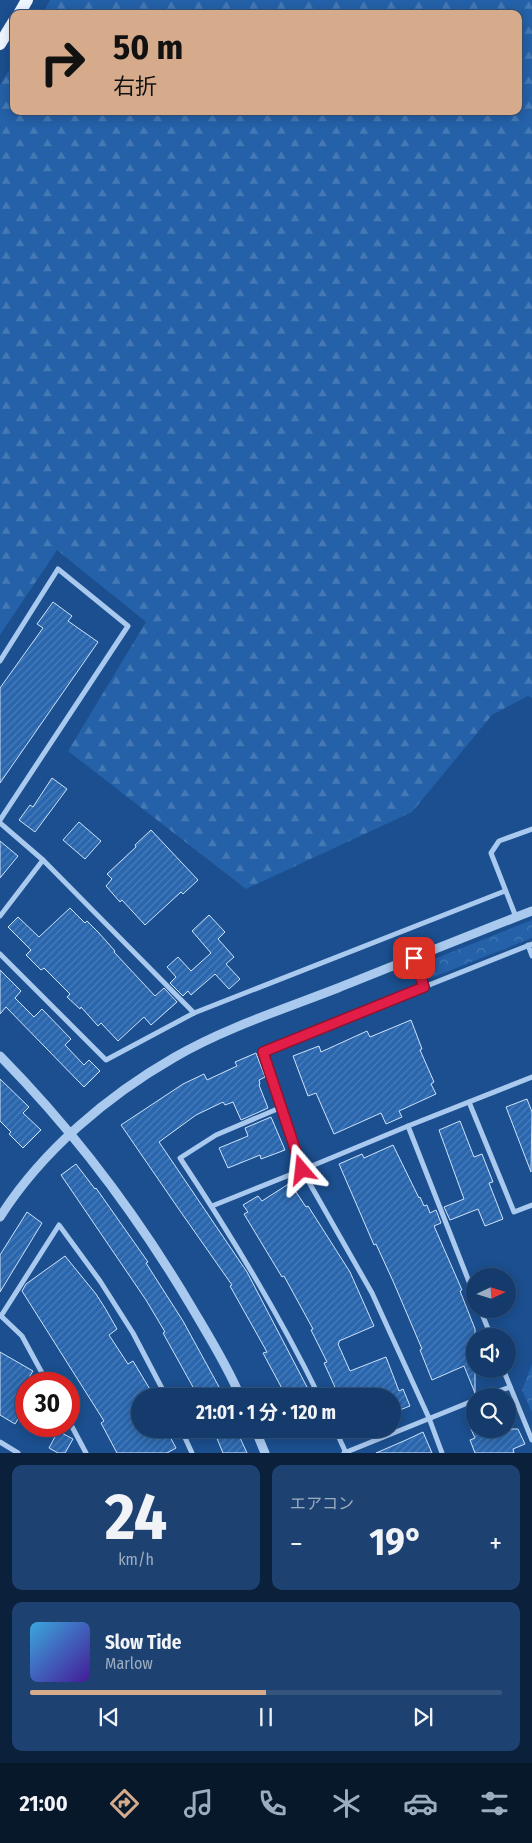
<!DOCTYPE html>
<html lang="ja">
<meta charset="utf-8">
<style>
:root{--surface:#143b6b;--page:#1d4271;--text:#f1f3f6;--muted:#9dadc1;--line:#33557e;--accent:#d6ab8b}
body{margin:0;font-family:"Fira Sans Condensed","Noto Sans JP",sans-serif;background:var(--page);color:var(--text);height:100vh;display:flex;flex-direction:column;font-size:19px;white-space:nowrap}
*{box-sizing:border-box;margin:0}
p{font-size:16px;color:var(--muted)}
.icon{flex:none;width:28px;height:28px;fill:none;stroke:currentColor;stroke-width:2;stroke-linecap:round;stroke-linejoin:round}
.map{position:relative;height:1453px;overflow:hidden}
.drawer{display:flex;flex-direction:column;gap:12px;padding:12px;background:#0b203b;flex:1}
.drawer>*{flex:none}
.hud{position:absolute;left:10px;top:10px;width:512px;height:105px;border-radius:10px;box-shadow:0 2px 12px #0003,0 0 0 1px var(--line);background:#d6ab8b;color:#111;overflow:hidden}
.needle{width:32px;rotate:86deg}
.fabs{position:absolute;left:466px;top:1268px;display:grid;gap:10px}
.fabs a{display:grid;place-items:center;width:50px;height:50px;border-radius:50%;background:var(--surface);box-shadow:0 2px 12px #0003,0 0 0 1px var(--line);font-size:25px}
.speed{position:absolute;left:15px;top:1372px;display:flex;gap:10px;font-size:25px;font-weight:700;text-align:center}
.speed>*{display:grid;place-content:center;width:65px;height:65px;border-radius:50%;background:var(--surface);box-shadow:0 2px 12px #0003,0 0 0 1px var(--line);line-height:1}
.speed .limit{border:8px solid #d22;background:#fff;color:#111}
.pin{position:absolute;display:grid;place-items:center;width:42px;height:42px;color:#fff;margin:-21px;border-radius:10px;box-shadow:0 2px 8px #0006}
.me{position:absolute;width:55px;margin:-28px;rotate:343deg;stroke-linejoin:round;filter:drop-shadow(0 0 4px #0008)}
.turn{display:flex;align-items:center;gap:18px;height:105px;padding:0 20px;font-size:22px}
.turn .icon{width:65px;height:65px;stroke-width:2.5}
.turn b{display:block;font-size:35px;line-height:42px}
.big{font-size:38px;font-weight:700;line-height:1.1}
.drawer .card{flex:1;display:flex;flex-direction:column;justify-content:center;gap:8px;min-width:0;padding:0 18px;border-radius:10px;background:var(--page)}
.drawer .dial{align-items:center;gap:0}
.dial b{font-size:65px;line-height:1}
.song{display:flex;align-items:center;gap:15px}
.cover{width:60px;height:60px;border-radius:8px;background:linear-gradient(135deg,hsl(200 70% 55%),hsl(260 70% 35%))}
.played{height:5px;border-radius:2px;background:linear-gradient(90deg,var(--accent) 50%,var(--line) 50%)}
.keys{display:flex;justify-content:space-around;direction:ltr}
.heat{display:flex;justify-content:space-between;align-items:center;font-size:28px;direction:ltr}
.drawer .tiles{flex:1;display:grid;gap:12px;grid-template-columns:1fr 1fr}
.card:last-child{grid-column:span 2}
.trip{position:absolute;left:131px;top:1388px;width:270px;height:50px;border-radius:25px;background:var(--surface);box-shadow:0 2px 12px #0003,0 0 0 1px var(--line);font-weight:700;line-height:50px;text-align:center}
.dock{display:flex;height:80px;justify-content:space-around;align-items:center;background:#08182b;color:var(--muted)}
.dock .icon{width:35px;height:35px}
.dock .on{color:var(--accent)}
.dock b{font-size:22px;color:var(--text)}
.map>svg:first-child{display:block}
</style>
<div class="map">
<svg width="532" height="1453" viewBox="0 0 532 1453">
<defs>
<pattern id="forest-firs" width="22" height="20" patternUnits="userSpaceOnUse" patternTransform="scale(1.25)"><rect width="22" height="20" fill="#2461a8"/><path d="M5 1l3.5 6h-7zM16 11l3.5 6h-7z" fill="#4579b5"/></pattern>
<pattern id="park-crowns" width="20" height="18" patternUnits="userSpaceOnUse" patternTransform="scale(1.25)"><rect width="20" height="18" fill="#2461a8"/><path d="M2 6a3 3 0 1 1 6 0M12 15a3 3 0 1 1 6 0" fill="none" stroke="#4579b5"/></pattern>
<pattern id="building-hatch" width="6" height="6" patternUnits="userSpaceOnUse" patternTransform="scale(1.25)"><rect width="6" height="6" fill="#2a66ad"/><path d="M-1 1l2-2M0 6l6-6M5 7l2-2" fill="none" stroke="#4a7db9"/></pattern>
</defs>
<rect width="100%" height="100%" fill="#1b4f8f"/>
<polygon fill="url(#forest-firs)" points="50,0 532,0 532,698 528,696 492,715 412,812 246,889 68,751 146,622 57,550 0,635 0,85 14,62 14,111 519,111 519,14 42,14"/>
<g fill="url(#park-crowns)">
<polygon points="532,920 532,938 431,978 424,973 424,963"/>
<polygon points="532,1364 532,1412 522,1390"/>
</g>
<g fill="url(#building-hatch)" stroke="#cfe3fa">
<polygon points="53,602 72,616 68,621 98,642 0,783 0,688 43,628 37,624"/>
<polygon points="52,778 67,789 35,832 19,820 30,805 33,807"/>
<polygon points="79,822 101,841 85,859 63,840"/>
<polygon points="151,830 198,880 183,894 181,892 145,925 122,900 120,902 106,886 112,879 107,874 136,847 135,845"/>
<polygon points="0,841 18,856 0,878"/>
<polygon points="70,908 85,923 87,921 98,932 115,951 114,952 155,996 164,988 177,1002 151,1025 144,1017 118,1041 101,1023 98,1026 81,1007 80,1009 67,997 70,994 44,968 41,970 26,955 31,950 8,927 18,917 39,937"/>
<polygon points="209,915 225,932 218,939 234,957 226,964 240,979 229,989 215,974 191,995 188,991 183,996 170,983 176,977 167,967 178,957 191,971 211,953 192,931"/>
<polygon points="0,970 21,991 15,998 34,1017 42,1009 71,1039 65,1045 84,1065 89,1060 100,1071 84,1087 6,1007 0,1014"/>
<polygon points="411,1020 422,1049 420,1050 434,1082 431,1084 436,1094 399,1111 402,1117 386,1124 381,1113 334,1134 316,1093 308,1096 293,1056 319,1046 321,1052 367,1031 370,1037"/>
<polygon points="256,1053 265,1077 259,1080 260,1084 259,1085 268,1108 241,1120 233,1102 225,1105 223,1102 196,1115 159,1142 247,1272 307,1387 300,1389 304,1396 286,1396 263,1353 267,1352 230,1286 232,1285 178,1208 121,1125 183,1084 204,1074 207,1080 237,1066 235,1062"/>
<polygon points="0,1079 29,1107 23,1113 41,1130 23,1148 9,1134 11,1132 0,1121"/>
<polygon points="527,1099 532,1112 531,1172 506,1107"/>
<polygon points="271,1117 285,1150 261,1159 260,1155 228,1168 219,1148 248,1136 245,1128"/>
<polygon points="460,1121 474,1157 482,1154 493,1182 489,1183 503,1219 485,1226 478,1209 450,1220 444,1207 464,1199 439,1130"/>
<polygon points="393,1145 419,1198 420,1197 424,1206 427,1205 430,1213 436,1210 441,1223 434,1226 462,1290 460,1291 475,1329 475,1393 464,1366 432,1380 420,1350 422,1349 393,1281 376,1244 374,1245 339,1164 362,1154 364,1158"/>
<polygon points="76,1164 95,1189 96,1188 148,1262 146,1263 183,1321 224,1396 198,1396 163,1333 165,1332 146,1300 61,1175"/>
<polygon points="290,1183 306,1207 308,1206 350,1272 374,1326 339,1341 339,1343 338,1344 350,1371 386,1357 399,1391 403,1389 410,1406 392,1413 392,1396 339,1396 324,1363 327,1362 311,1330 313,1329 284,1276 282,1277 244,1214 248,1212 243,1205 258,1196 262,1201"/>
<polygon points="27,1212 42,1223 0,1292 0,1255"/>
<polygon points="65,1256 96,1294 105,1308 117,1329 109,1335 128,1364 133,1361 154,1396 140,1396 140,1429 166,1429 176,1448 167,1453 117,1453 101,1423 104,1421 22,1291 26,1284"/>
<polygon points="0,1352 33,1371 26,1382 26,1424 18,1419 15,1424 0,1415"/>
<polygon points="213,1429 236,1429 247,1453 223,1453"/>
<polygon points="471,1429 518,1429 525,1444 513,1449 514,1453 475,1453 470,1440 475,1438"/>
<polygon points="58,1431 73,1439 65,1453 58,1453 49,1448"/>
<polygon points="423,1432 432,1453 376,1453 406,1440"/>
</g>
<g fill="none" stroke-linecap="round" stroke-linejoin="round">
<g stroke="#a9c9ee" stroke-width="5">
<polyline points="0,661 58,569 128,626 0,820"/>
<polyline points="0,823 43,860 194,1013"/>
<polyline points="0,916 43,860"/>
<polyline points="516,917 491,853 499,841 532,829"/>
<polyline points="532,944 263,1051 302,1170 408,1126 532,1077"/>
<polyline points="528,945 532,956"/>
<polyline points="0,954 106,1060 194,1013 505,891"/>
<polyline points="414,958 424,987"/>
<polyline points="469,1102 514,1212 532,1205"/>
<path d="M282,1107l-66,28 -36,23c51,77 99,156 139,238"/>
<polyline points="408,1126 475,1297"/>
<polyline points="212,1206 302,1170 372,1293 429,1418 442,1453"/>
<polyline points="480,1309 491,1336"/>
<polyline points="0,1315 22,1336 48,1384"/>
<polyline points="1,1316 59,1225 100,1281 133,1333 166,1396"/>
<polyline points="503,1369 532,1440"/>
<polyline points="485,1396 510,1387"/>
<polyline points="69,1421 86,1453"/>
<polyline points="181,1429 192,1453"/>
<polyline points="335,1429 346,1453"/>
<polyline points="0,1442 18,1453"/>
<polyline points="344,1453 475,1400"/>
</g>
<g stroke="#a9c9ee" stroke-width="9">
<path d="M0,1056c74,75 137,159 191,250 17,29 36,59 49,90"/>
<path d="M0,1217c42,-66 107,-121 175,-160 50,-29 109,-48 163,-69 65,-26 129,-52 194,-77"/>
<polyline points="255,1429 265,1453"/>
</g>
<g stroke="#f0f6ff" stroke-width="12">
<polyline points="19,14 27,0"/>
<polyline points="0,44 14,21"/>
</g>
</g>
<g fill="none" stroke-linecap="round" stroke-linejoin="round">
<defs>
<polyline id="route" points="302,1170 263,1052 424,987 414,958"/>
</defs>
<use href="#route" stroke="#92132f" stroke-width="12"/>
<use href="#route" stroke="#e11d48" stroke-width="9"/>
</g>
</svg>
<div class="fabs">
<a><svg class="needle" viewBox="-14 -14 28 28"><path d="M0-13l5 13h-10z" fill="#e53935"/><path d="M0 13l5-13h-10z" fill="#9dadc1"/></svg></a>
<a><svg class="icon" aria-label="sound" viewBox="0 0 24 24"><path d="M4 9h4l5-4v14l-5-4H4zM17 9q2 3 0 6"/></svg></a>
<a><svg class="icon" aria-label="search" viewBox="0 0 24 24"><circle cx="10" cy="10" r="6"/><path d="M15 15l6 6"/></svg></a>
</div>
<div class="speed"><div class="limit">30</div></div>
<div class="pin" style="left:414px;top:958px;background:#d93025"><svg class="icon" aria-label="arrive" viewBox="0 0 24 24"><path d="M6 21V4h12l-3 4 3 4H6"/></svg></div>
<svg class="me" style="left:302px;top:1170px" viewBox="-20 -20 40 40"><path d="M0-17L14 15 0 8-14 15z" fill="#e11d48" stroke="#fff" stroke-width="4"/></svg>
<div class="trip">21:01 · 1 分 · 120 m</div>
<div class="hud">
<div class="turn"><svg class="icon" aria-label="right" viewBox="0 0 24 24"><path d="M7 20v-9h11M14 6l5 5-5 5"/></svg><div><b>50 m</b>右折</div></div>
</div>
</div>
<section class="drawer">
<div class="tiles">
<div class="card dial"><b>24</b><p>km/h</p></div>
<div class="card"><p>エアコン</p>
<div class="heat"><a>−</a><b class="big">19°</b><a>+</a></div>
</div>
<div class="card">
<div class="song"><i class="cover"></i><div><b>Slow Tide</b><p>Marlow</p></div></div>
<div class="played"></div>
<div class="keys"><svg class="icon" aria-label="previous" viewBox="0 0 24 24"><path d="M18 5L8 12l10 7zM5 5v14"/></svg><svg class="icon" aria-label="pause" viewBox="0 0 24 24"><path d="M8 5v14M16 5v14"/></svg><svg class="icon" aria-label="next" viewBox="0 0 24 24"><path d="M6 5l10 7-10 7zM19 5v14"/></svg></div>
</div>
</div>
</section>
<nav class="dock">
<b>21:00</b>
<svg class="icon on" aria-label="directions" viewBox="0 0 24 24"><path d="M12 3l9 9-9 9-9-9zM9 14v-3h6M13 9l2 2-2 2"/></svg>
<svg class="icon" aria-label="music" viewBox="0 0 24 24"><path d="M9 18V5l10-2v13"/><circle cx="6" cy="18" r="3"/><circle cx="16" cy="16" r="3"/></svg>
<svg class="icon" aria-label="phone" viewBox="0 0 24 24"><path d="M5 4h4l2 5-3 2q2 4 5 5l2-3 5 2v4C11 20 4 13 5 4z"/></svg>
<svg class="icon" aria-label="climate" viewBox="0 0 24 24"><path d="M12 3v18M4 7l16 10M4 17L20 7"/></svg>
<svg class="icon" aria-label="car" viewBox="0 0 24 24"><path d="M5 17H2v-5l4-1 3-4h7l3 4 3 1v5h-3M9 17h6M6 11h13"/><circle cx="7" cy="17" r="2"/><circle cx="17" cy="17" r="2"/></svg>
<svg class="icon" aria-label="filters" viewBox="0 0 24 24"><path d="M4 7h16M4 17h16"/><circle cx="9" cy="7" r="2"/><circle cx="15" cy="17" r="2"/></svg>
</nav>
